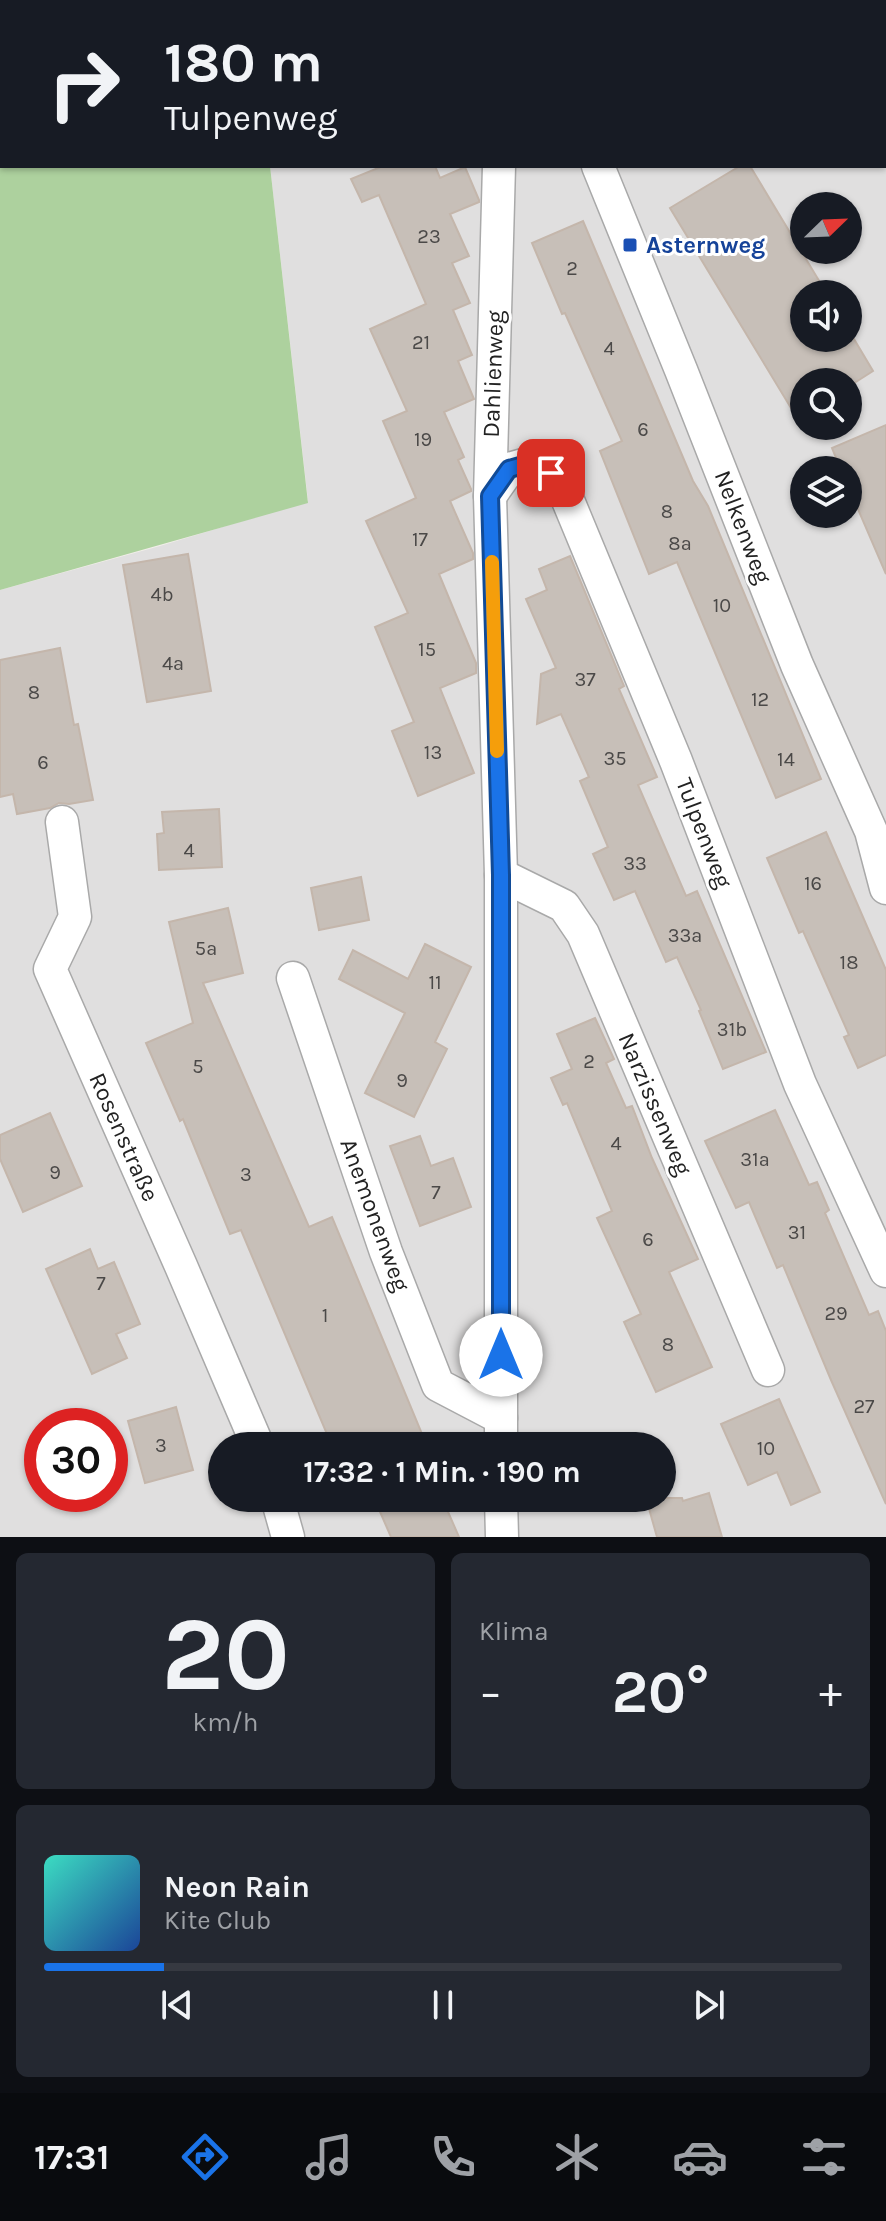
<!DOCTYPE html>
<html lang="de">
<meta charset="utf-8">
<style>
:root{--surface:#171b24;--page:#242831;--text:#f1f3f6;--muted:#9ea1a6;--line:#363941;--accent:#1a73e8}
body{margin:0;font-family:Karla,sans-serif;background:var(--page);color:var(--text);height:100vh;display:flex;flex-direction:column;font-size:30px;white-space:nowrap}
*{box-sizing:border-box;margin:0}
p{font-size:26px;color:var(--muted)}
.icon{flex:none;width:44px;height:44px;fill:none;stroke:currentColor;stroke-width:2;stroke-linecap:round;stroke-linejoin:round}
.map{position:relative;height:1537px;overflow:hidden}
.sheet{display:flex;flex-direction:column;gap:16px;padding:16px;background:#0d0f14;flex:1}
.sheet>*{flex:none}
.guide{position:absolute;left:0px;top:0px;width:886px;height:168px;box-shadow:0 2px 6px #0004;background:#171b24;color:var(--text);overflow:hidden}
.needle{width:52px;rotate:67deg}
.fabs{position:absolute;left:790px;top:192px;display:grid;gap:16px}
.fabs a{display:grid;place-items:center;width:72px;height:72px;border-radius:50%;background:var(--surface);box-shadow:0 2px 6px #0004;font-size:40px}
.speed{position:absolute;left:24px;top:1408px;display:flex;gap:16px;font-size:40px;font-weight:700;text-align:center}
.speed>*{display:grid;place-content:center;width:104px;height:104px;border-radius:50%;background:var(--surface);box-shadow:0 2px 6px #0004;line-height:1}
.speed .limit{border:12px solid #d22;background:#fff;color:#111}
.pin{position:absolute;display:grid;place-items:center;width:68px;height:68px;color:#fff;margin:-34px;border-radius:16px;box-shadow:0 4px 12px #0006}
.me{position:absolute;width:88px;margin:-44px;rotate:0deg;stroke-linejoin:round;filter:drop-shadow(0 0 6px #0008)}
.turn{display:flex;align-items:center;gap:28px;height:168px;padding:0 32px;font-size:36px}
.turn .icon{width:104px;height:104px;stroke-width:2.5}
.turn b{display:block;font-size:56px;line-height:68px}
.big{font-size:60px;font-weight:700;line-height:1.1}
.sheet .card{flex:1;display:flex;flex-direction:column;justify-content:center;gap:12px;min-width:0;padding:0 28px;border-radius:12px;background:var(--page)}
.sheet .dial{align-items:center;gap:0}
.dial b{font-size:104px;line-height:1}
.song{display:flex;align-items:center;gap:24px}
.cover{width:96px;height:96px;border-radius:12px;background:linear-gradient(135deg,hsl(170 70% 55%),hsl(220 70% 35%))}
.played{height:8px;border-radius:4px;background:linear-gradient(90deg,var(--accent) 15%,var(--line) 15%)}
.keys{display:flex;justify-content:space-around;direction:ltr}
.heat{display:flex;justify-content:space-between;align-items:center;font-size:44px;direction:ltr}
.sheet .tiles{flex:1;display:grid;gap:16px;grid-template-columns:1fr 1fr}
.card:last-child{grid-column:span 2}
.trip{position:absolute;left:208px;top:1432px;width:468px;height:80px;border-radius:40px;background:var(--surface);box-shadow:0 2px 6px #0004;font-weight:700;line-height:80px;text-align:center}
.menu{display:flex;height:128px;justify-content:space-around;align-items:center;background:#090b0e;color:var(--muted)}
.menu .icon{width:56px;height:56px}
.menu .on{color:var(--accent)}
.menu b{font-size:36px;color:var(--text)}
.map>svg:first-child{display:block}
</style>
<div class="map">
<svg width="886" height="1537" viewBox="0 0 886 1537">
<rect width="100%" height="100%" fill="#f2efe9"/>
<g fill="#e0dfdf" fill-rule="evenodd">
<polygon points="413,0 802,0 803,2 403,2"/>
<path d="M884,123l2,3v1411h-886v-947l160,-44 148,-45 -38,-335h614zM804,206h44v44h-44zM804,294h44v44h-44zM804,382h44v44h-44zM804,470h44v44h-44zM42,1426h68v68h-68zM222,1446h440v52h-440z"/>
</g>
<polygon fill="#add19e" points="0,0 412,0 402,2 2,2 2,166 270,166 308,503 0,590"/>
<g fill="#c7bfb8" stroke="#c4b6ab" stroke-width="2">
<polygon points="383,166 435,166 440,178 465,167 479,200 479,202 450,214 469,256 452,263 470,303 453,310 472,355 458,361 474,399 444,412 464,457 458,460 471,489 471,491 450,501 473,553 473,559 439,574 476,663 476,673 440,688 474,773 418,796 392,731 414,722 375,627 408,613 366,521 416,498 383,421 407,411 370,329 426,304 379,195 362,202 351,179"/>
<polygon points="740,166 750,166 827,294 804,294 804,338 848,338 848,329 873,371 848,387 848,382 804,382 804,414 797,418 670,208"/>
<polygon points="583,221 693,481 708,506 821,779 776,798 677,562 649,574 600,451 622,441 565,313 562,314 532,243"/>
<polygon points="886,425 886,574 848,486 848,470 841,470 832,448"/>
<polygon points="188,554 211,691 147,702 123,565"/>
<polygon points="570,556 624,686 619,689 657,777 638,785 686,896 697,891 766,1052 723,1069 699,1011 701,1010 677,957 666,962 635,891 614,900 593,854 608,847 580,781 589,777 561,714 537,724 541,674 556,668 526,599 547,590 539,569"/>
<polygon points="60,648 74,725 78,724 93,800 69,804 59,803 50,808 17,814 13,794 0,797 0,660"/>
<polygon points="219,809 222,867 159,870 157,834 164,833 162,812"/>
<polygon points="826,832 886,970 886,1055 858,1068 844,1037 849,1035 803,931 799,933 767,858"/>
<polygon points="361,877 369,920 319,930 311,888"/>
<polygon points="228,908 243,973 203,983 309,1227 332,1217 427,1446 332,1446 241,1230 230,1234 183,1119 180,1121 146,1043 193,1023 169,922"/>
<polygon points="425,944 471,967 435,1042 447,1049 414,1117 365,1093 405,1013 339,979 353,950 408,979"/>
<polygon points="595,1018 614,1059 606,1063 626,1108 632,1106 652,1158 698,1259 669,1272 712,1367 656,1392 624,1322 641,1314 597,1218 612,1211 567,1103 563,1105 551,1078 572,1069 557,1034"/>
<polygon points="775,1110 809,1185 817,1182 829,1210 825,1213 869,1315 878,1311 886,1331 886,1504 831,1380 783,1265 777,1268 749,1202 736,1208 705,1141"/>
<polygon points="50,1113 82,1186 23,1212 0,1159 0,1135"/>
<polygon points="420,1136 431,1166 453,1158 471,1207 420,1226 390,1146"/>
<polygon points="90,1249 98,1269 114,1262 140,1324 116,1334 127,1358 92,1374 46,1269"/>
<polygon points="779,1399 820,1492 791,1505 777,1472 748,1485 721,1424"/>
<polygon points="176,1407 193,1470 145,1483 128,1421"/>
<polygon points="709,1493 722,1537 657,1537 646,1498 682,1498 683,1501"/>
<polygon points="374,1498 442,1498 459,1537 391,1537"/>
</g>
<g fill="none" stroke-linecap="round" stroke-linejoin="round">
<defs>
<g id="minor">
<polyline points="733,2 735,0"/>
<polyline points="499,166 490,496 501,875 501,1446"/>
<polyline points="598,166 681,370 797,665 871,831 886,888"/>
<polyline points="490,496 509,469 541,460 562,486 676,761 800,1084 886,1271"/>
<polyline points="62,822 75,917 50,969 181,1266 258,1446"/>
<polyline points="501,875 564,906 583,934 768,1370"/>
<polyline points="293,978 386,1252 438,1385 501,1418"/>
<polyline points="277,1498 288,1537"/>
<polyline points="501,1498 502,1537"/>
</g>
</defs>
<use href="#minor" stroke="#a9a9a9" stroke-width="35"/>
<use href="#minor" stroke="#fff" stroke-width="32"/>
</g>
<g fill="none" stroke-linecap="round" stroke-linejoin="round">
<defs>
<polyline id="route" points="501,1355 501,875 490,496 509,469 541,460 551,473"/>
</defs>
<use href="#route" stroke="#114b97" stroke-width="20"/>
<use href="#route" stroke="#1a73e8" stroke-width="14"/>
<polyline stroke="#f59e0b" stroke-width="14" points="492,562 497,751"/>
</g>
<rect fill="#1a4fb4" stroke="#fff" stroke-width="3" x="622" y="237" width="16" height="16" rx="4"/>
<g text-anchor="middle" stroke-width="6" stroke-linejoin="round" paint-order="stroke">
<g font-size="20" fill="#4b4948">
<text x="429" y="243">23</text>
<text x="572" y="275">2</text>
<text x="421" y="349">21</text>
<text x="609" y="355">4</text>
<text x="643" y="436">6</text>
<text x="423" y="446">19</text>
<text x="667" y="518">8</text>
<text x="420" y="546">17</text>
<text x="680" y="550">8a</text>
<text x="162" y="601">4b</text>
<text x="722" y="612">10</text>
<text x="427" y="656">15</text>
<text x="173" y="670">4a</text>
<text x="585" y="686">37</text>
<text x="34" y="699">8</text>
<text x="760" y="706">12</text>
<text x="433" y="759">13</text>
<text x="615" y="765">35</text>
<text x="786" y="766">14</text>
<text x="43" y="769">6</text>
<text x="189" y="857">4</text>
<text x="635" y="870">33</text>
<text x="813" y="890">16</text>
<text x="685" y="942">33a</text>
<text x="206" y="955">5a</text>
<text x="849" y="969">18</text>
<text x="435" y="989">11</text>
<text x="732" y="1036">31b</text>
<text x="589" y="1068">2</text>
<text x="198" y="1073">5</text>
<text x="402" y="1087">9</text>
<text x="616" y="1150">4</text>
<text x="755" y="1166">31a</text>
<text x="55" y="1179">9</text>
<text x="246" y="1181">3</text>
<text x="436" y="1199">7</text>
<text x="797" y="1239">31</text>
<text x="648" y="1246">6</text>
<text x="101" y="1290">7</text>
<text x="836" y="1320">29</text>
<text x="325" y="1322">1</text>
<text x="668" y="1351">8</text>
<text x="864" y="1413">27</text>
<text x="161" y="1452">3</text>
<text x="766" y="1455">10</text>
</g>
<g font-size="24" font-weight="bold" fill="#164399" stroke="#fff" text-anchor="start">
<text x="646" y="253">Asternweg</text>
</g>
<g font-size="24" fill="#222" stroke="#fff">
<text transform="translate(493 374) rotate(-88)" y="8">Dahlienweg</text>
<text transform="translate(743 527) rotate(69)" y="8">Nelkenweg</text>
<text transform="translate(704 833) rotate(69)" y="8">Tulpenweg</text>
<text transform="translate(655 1104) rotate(67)" y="8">Narzissenweg</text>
<text transform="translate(124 1137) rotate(66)" y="8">Rosenstraße</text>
<text transform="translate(375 1215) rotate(70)" y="8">Anemonenweg</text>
</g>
</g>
</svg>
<div class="fabs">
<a><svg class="needle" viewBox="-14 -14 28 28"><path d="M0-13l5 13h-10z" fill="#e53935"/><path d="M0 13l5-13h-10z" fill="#9ea1a6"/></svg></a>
<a><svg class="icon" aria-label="sound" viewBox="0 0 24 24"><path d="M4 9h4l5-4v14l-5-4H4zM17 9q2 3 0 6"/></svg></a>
<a><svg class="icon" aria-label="search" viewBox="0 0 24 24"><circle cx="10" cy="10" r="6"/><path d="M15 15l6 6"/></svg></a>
<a><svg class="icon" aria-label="layers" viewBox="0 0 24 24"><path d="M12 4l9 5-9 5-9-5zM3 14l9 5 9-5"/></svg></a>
</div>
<div class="speed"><div class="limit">30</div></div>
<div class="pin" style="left:551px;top:473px;background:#d93025"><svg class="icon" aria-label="arrive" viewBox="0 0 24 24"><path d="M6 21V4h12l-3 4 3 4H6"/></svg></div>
<svg class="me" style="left:501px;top:1355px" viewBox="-20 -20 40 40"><circle r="19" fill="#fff"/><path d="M0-13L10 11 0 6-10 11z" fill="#1a73e8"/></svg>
<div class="trip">17:32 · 1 Min. · 190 m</div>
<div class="guide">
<div class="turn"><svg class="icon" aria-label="right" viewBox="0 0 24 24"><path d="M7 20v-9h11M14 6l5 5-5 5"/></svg><div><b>180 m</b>Tulpenweg</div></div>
</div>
</div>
<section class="sheet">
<div class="tiles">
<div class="card dial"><b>20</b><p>km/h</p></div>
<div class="card"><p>Klima</p>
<div class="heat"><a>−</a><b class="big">20°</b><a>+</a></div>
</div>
<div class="card">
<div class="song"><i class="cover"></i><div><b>Neon Rain</b><p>Kite Club</p></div></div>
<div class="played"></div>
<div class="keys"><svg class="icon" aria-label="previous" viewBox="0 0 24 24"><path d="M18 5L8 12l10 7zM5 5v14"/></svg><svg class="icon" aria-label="pause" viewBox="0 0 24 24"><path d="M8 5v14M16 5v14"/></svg><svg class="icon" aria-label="next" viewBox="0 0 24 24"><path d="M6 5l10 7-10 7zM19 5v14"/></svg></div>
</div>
</div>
</section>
<nav class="menu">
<b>17:31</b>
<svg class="icon on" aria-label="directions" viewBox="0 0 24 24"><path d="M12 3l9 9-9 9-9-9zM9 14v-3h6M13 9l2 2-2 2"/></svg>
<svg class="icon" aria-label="music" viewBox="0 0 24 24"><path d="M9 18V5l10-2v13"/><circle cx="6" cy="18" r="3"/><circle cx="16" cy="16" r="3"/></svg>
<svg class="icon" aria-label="phone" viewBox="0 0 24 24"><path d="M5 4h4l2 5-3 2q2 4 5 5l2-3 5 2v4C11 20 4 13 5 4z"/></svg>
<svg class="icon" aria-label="climate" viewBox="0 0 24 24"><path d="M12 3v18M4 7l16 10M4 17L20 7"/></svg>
<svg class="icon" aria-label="car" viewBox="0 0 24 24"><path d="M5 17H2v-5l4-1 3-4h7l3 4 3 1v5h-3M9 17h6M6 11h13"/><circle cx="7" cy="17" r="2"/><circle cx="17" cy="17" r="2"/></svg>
<svg class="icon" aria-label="filters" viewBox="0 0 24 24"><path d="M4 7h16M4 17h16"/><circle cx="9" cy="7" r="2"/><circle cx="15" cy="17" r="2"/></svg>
</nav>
